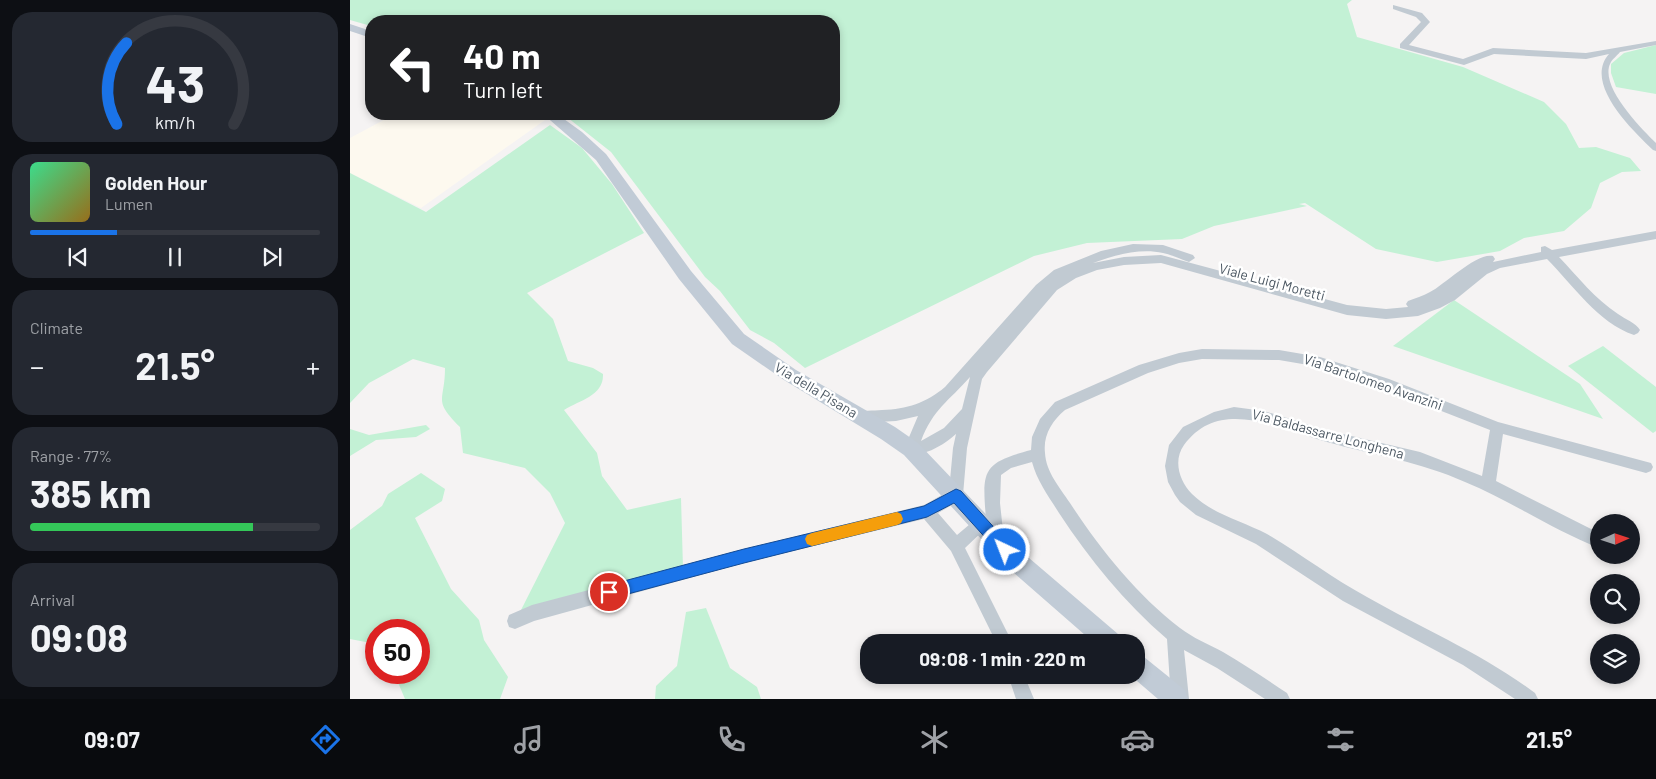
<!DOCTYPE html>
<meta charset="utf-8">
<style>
:root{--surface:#171b24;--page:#242831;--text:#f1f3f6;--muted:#9ea1a6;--line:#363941;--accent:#1a73e8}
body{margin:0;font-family:Barlow,sans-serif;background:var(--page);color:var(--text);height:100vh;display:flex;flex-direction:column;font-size:19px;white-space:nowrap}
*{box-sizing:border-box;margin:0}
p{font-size:16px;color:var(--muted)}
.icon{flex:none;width:28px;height:28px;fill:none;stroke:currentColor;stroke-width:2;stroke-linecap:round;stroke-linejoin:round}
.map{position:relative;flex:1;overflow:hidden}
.panel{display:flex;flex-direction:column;gap:12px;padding:12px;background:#0d0f14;width:350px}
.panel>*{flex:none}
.banner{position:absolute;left:15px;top:15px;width:475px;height:105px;border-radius:20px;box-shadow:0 2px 8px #0003;background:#202124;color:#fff;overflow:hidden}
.needle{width:32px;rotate:87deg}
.tools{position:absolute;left:1240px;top:514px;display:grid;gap:10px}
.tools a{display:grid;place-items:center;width:50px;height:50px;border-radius:50%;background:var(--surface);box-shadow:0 2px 8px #0003;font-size:25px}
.speed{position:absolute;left:15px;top:619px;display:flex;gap:10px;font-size:25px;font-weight:700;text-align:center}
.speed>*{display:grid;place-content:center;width:65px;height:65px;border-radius:50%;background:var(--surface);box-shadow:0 2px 8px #0003;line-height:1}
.speed .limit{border:8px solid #d22;background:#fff;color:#111}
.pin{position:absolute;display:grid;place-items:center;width:42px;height:42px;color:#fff;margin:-21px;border:2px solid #fff;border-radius:50%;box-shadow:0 1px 5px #0007}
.me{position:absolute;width:55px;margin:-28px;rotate:317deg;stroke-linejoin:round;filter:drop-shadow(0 0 4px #0008)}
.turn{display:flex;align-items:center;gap:18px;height:105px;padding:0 15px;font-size:22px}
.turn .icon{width:65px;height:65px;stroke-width:2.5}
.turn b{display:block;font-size:35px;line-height:42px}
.big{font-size:38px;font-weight:700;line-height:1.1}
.panel .widget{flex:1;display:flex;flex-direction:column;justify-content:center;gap:8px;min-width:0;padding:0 18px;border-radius:20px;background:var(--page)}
.panel .dial{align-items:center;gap:0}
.dial svg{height:130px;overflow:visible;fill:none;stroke:var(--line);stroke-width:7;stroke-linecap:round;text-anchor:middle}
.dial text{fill:var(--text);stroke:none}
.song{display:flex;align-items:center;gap:15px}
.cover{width:60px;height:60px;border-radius:8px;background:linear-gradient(135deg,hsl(150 70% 55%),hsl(40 70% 35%))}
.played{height:5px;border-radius:2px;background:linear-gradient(90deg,var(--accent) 30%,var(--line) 30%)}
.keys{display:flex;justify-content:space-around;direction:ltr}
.heat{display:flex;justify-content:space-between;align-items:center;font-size:28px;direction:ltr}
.charge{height:8px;border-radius:4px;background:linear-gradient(90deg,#34c759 77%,var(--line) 0)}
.trip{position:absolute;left:510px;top:634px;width:285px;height:50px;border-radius:20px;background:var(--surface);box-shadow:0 2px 8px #0003;font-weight:700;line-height:50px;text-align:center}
.tabs{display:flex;height:80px;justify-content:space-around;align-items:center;background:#090b0e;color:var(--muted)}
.tabs .icon{width:35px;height:35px}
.tabs .selected{color:var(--accent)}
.tabs b{font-size:22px;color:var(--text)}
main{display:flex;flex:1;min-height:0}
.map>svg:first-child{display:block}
</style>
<main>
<section class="panel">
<div class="widget dial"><svg viewBox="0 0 100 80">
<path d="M14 69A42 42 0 1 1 86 69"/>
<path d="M14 69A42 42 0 0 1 20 19" stroke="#1a73e8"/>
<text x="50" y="56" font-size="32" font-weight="700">43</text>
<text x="50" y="72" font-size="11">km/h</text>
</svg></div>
<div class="widget">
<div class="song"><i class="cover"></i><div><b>Golden Hour</b><p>Lumen</p></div></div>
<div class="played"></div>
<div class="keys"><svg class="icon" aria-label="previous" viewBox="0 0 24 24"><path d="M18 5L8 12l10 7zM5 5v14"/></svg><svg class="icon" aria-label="pause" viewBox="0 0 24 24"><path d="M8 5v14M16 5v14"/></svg><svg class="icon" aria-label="next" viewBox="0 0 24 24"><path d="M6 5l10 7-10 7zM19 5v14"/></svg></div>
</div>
<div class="widget"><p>Climate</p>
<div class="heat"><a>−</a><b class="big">21.5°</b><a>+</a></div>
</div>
<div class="widget"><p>Range · 77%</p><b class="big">385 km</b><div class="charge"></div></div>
<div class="widget"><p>Arrival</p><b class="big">09:08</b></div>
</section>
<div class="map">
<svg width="1306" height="699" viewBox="0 0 1306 699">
<rect width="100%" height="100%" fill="#f5f3f3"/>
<polygon fill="#fdf9ef" points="45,114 185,114 195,120 71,208 0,173 0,138"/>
<g fill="#c3f1d5">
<polygon points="0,0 1002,0 997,4 1007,37 1113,67 1194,102 1216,124 1229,148 1246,147 1280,158 1291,171 1272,172 1250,183 1241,208 1214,231 1174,238 1150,251 1087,262 1026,249 955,203 949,204 957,206 864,226 832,239 737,243 684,256 455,368 424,343 400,330 370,291 355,277 261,152 213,114 484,114 484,21 21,21 21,26 0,20"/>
<polygon points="1306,45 1306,94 1266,87 1261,73 1261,64 1274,53"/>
<path d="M200,125l32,23 30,36 32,49 -117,60 26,26 15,42 25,7 10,6c1,22 -23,26 -39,36l33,43 5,23 25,34 54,-12 2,70 -163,44 45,-89 -15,-30 -25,-25 -62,-15 -3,-26c-28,-28 -15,-25 -15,-59l-32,-9 -44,24 -19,20v-230l76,39z"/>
<polygon points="1104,300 1230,384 1253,419 1043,346"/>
<polygon points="1253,346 1306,387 1306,431 1303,433 1218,366"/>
<polygon points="76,425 80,429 66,437 26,440 0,456 0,429 19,435"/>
<polygon points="71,473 95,489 92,501 65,518 101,589 129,620 134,640 158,677 150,699 55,699 44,673 69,672 69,630 26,630 26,644 0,639 0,530 32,506 38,494"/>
<polygon points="356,608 380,668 407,687 411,699 305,699 306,686 327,666 336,612"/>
</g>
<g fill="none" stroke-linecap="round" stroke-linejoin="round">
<g fill="#c1cad2" fill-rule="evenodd">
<path d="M1043,5l29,8 8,9 -21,23 54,14 30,-11 93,5 70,-12v4l-36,7c-3,4 -8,7 -10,12 -10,23 31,64 46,79v8l-3,-1c-21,-20 -70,-67 -44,-96l-23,5 -92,-5 -30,11 -64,-17v-4l21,-22 -5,-5 -23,-8z"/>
<path d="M1306,231v8l-97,18c19,20 36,42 59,57 7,5 18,9 22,16l-2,3 -4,2c-36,-12 -61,-50 -87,-76l-47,9 -13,6 -32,26 -15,8 -22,8 -32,3 -39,-4 -186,-52 -37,2 -27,5 -21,8 -19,12 -70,82 -5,7 -15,69 -4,47 -2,5 -23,13 19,22 19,-16 5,-2 5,2c-4,-49 -4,-56 45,-69l1,-13 8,-18 15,-17 84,-37 40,-12 23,-4 77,1 41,7 69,22 109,43 153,41 2,4 -2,4 -5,2 -143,-39 -7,47 103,52v15c-46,-18 -88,-47 -134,-66 -44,-20 -92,-27 -138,-40 -45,-12 -107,-47 -143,3 -11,15 -5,36 8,49 20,20 50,27 75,40 34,20 65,44 100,63 56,32 116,57 168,96l3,6h-23l-52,-34 -120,-64 -87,-57 -60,-29 -16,-13 -5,-7 -7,-13 -3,-16 4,-21 14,-18 31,-15 20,-5 30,4 62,19 94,22 62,24 8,-46 -110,-43 -60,-20 -41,-7 -77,-1 -23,4 -31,10 -83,37c-13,11 -22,25 -20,43 1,19 15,35 25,50 30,46 66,91 110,125 13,10 28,16 43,24 22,13 43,27 64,41l3,6h-25l-48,-31 -33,-18 5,49h-18l-4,-60c-43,-37 -77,-79 -108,-126 -10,-16 -22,-32 -27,-51l-21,6 -10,7 -1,28 4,37 -3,5 -5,2 -5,-2 -4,-18 -22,21 47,94h-16l-45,-91 -27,-32 -180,44 -210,58 -19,8 -6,-2 -2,-6 2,-6 23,-10 212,-56 180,-44 25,-14 4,-43 3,-14c-11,10 -34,25 -50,19l-2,-4 14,-33 -22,5 -37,2 -5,-2 -2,-4 2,-4c9,-3 19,-2 28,-3 25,-1 44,-7 63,-23l91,-102 18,-15 47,-19 32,-7 30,1 30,10 2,3 -6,4c-9,-3 -17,-7 -26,-9 -23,-5 -48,2 -70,10l31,-6 37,-2 186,50 39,4 22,-2 -2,-3 2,-3c7,-3 15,-5 22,-9 14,-7 47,-40 63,-36l2,3 -2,3 48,-10v-5l4,-1 7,4zM620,377l-8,32 -18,19 -23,13c12,-32 28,-40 49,-64z"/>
<polygon points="658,675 674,675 684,699 666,699"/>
</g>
<g fill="#c1cbd6" fill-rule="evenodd">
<polygon points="0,24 21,31 21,38 0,31"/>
<polygon points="193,114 207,114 232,132 256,154 341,271 394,334 446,370 545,427 568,443 672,552 768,634 771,642 743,642 656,566 554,455 531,439 434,380 382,344 329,279 246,160"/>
<polygon points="786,653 794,657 835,690 838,699 808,699 780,675 786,675"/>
</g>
</g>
<polygon fill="#1a73e8" stroke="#114b97" points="606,489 611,491 660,545 662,550 660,554 655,556 650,554 604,503 577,517 394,563 259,599 254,597 252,592 254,587 259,585 394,549 574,506"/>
<polygon fill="#f59e0b" points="547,512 551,514 553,519 551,523 547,525 462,546 457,544 455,539 457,535 462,533"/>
<g text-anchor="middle" stroke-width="5" stroke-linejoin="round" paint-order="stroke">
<g font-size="14" fill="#4a5661" stroke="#fff">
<text transform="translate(922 282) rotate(15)" y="5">Viale Luigi Moretti</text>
<text transform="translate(1023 382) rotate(19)" y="5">Via Bartolomeo Avanzini</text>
<text transform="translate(466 390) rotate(31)" y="5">Via della Pisana</text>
<text transform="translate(978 434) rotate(15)" y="5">Via Baldassarre Longhena</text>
</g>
</g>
</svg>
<div class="tools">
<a><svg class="needle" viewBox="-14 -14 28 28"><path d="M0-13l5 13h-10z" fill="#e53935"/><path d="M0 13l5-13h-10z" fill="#9ea1a6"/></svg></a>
<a><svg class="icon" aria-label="search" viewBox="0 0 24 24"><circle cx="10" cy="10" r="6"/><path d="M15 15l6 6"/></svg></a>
<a><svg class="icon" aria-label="layers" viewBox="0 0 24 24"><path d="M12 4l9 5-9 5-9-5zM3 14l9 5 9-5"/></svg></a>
</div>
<div class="speed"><div class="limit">50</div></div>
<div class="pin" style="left:259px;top:592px;background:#d93025"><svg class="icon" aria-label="arrive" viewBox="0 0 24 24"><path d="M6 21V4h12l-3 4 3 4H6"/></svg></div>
<svg class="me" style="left:655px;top:550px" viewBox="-20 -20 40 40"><circle r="17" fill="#1a73e8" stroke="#fff" stroke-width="3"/><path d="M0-11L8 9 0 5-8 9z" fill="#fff"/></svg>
<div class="trip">09:08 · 1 min · 220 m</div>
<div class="banner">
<div class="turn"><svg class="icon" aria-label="left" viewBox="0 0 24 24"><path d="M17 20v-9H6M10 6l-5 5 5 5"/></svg><div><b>40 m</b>Turn left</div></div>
</div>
</div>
</main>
<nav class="tabs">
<b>09:07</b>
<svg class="icon selected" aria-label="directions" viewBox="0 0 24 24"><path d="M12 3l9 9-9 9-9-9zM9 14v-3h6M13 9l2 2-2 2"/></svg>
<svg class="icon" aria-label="music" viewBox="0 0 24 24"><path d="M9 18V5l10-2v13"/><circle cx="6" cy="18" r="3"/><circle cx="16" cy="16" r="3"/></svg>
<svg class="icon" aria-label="phone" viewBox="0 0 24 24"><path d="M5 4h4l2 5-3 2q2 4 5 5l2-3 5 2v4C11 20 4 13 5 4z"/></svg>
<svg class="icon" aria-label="climate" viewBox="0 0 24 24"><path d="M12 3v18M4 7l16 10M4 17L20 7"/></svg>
<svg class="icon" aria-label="car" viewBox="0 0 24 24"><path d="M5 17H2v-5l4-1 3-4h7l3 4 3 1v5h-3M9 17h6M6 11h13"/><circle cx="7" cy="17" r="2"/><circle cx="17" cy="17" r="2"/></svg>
<svg class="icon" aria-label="filters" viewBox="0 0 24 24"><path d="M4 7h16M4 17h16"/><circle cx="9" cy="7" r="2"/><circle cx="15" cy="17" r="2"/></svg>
<b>21.5°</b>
</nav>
